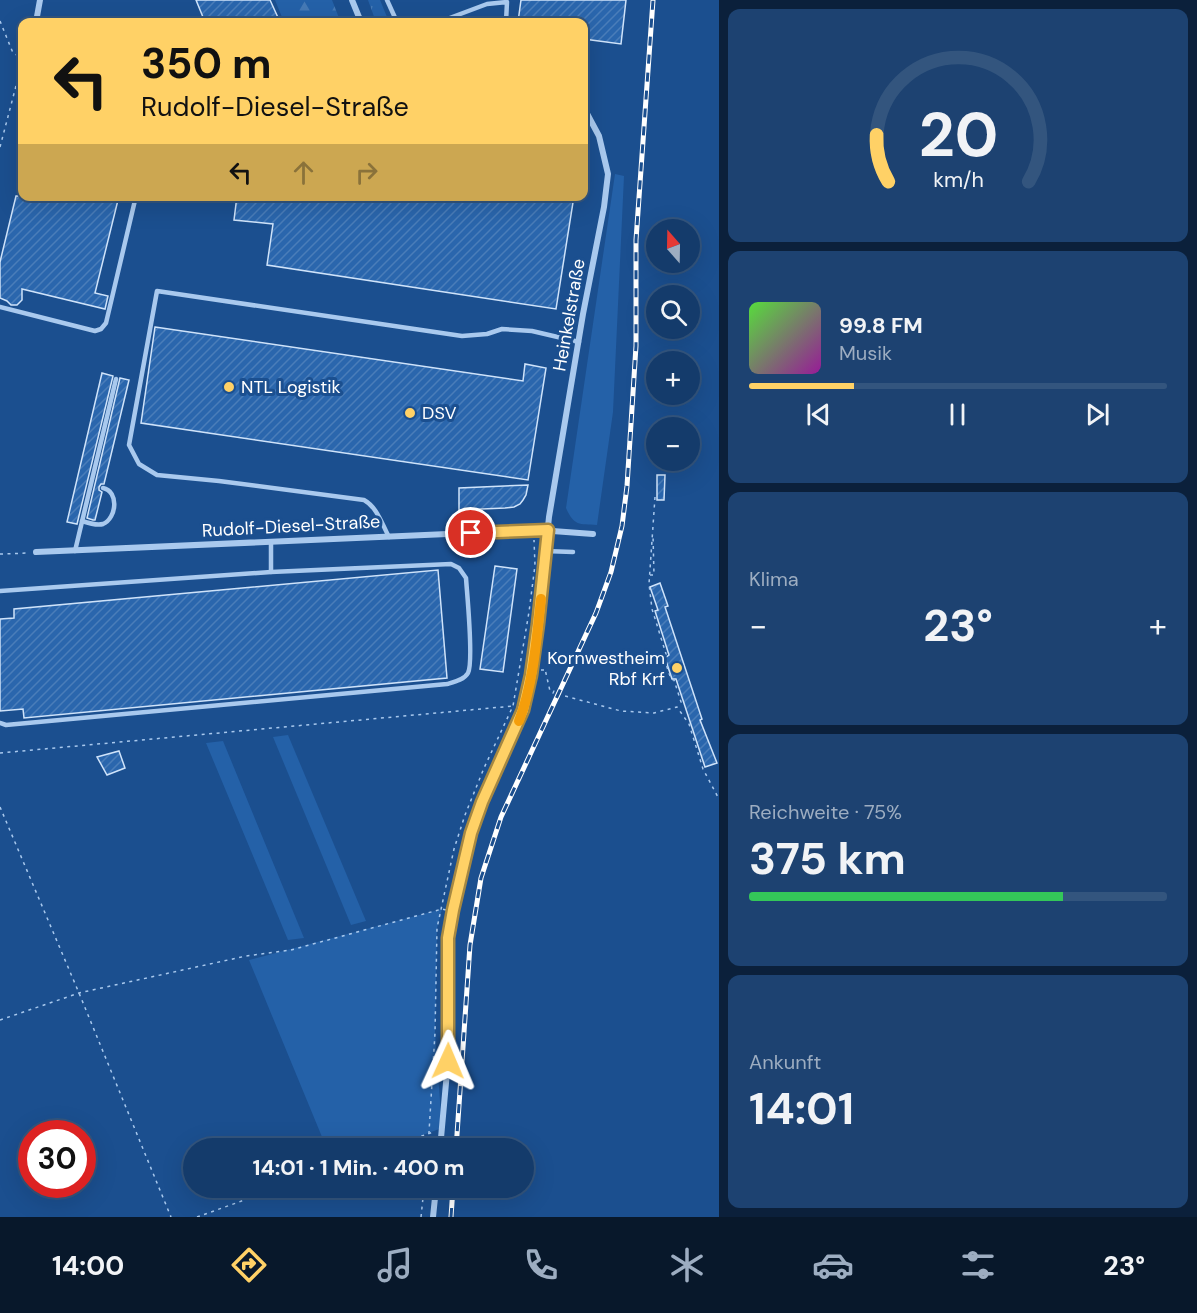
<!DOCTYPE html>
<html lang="de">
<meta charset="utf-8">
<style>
:root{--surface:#143b6b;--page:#1d4271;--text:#f1f3f6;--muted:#9dadc1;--line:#33557e;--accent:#ffd166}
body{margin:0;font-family:"DM Sans",sans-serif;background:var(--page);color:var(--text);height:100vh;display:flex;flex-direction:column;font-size:22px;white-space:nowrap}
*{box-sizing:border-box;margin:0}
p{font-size:20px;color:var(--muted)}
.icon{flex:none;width:33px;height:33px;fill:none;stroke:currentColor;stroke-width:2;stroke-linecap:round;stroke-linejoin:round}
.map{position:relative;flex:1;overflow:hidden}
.details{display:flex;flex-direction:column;gap:9px;padding:9px;background:#0b203b;width:478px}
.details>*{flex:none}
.top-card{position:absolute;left:18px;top:18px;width:570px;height:183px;border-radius:12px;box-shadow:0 6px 24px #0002,0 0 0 2px var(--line);background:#ffd166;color:#111;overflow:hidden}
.needle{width:39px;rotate:340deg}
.fabs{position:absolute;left:646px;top:219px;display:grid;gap:12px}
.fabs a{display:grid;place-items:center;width:54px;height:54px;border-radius:50%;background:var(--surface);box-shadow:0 6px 24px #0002,0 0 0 2px var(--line);font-size:30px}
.speed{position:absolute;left:18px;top:1120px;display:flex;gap:12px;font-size:30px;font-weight:700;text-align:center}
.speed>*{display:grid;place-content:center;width:78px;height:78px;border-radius:50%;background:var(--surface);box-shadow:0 6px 24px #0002,0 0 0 2px var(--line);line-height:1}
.speed .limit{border:9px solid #d22;background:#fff;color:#111}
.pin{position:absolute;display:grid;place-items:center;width:51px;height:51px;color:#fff;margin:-26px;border:3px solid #fff;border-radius:50%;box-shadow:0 2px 6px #0007}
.me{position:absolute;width:66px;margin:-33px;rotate:1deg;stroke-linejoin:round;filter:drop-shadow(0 0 4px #0008)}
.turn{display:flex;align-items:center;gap:21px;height:126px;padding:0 24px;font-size:27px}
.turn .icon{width:78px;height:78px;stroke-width:2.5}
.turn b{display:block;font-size:42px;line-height:51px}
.lanes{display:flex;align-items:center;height:57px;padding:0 24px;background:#0003;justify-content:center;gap:30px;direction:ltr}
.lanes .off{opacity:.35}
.big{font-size:45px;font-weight:700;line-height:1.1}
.details .widget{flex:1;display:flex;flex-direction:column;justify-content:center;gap:9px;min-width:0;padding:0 21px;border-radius:12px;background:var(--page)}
.details .dial{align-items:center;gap:0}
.dial svg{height:156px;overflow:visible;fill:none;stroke:var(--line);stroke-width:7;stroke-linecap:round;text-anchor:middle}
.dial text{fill:var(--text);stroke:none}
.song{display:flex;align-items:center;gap:18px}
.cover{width:72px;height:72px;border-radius:9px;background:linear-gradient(135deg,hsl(110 70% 55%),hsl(300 70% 35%))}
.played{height:6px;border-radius:3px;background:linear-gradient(90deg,var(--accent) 25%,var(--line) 25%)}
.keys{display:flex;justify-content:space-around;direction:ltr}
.heat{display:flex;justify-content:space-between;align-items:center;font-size:33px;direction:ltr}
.charge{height:9px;border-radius:4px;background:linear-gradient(90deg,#34c759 75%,var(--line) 0)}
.trip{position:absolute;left:183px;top:1138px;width:351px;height:60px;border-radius:30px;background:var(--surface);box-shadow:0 6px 24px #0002,0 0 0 2px var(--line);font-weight:700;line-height:60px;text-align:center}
.dock{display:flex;height:96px;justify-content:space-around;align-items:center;background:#08182b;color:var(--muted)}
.dock .icon{width:42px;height:42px}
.dock .selected{color:var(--accent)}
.dock b{font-size:27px;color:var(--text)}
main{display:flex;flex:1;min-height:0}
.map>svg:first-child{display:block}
</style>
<main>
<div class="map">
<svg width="719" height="1217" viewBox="0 0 719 1217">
<defs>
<pattern id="grass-tufts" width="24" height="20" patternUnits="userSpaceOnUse" patternTransform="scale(1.5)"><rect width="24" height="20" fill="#2461a8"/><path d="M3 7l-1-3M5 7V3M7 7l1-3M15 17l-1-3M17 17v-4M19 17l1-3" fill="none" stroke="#4579b5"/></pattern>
<pattern id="forest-firs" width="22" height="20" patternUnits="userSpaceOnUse" patternTransform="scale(1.5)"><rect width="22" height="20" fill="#2461a8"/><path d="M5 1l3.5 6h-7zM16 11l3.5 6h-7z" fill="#4579b5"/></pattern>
<pattern id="building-hatch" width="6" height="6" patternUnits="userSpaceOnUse" patternTransform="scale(1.5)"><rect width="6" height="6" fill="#2a66ad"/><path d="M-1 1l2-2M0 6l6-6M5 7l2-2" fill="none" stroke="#4a7db9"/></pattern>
</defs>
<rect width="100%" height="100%" fill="#1b4f8f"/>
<polygon fill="url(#grass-tufts)" points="368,0 380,0 389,22 376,22"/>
<polygon fill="url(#forest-firs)" points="275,0 332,0 339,18 323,22 284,22"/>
<g fill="#2461a8">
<path d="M615,174l9,2 -11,236 -16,113c-18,-1 -23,1 -31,-17z"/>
<polygon points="288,735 366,921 351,925 273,737"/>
<polygon points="223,741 304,938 288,940 206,743"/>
<polygon points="442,909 437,928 435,1033 442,1128 385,1149 327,1149 249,960"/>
</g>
<g fill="url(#building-hatch)" stroke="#cfe3fa" stroke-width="1.5">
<polygon points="196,0 270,0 280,22 205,22"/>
<polygon points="521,0 626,0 621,44 584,39 584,22 518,22"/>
<polygon points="16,196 119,196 95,293 108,296 105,309 22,289 22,300 17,305 11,305 7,301 0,298 0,262"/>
<polygon points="237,196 574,196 556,309 267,265 273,224 234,220"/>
<polygon points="155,327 523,381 525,364 546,368 528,480 141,423"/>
<polygon points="102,373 113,376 77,524 67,522"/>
<polygon points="120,378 129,380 104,484 101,484 99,487 99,490 102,492 95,520 93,520 87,518"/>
<polygon points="657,475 665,475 664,500 657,500"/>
<polygon points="528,485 526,495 523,500 520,504 514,507 505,508 459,510 459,488"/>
<polygon points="495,566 517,569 503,672 480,669"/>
<polygon points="438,570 447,678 24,718 23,709 0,711 0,619 14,618 14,609"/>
<polygon points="660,583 668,606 665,607 702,719 700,720 717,763 705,767 676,679 672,679 665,658 669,655 655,611 658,610 650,587"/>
<polygon points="119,751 125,768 107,775 97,757"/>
</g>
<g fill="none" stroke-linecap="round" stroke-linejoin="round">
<g stroke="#a9c9ee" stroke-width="1.5" stroke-dasharray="3 4.5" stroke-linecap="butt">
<polyline points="0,21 13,53 22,58"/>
<polyline points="0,147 22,63"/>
<polyline points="655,497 649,584 652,609 666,654 664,658 671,679 674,680 681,702 678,706"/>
<polyline points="0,554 29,553"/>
<polyline points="650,575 654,575 653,535"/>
<polyline points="541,670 544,670 545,669 550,691 553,693 554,691 565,696 621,711 654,713 677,707 689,724 703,769 719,799"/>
<polyline points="0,753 513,706"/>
<polyline points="0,807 79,993 171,1217"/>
<polyline points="0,1020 79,993 246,956 291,950 442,909 446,910"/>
<polyline points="386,1149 433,1132"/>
<polyline points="428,1149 435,1033 437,928 454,849 465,815 484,768 513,706 529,612 535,565 534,540"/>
<polyline points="197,1217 278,1188"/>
<polyline points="421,1217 424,1188"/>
</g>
<g stroke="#a9c9ee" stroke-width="4.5">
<polyline points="387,0 397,22"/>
<polyline points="439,22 487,4 507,2 506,22"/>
<polyline points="0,307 95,331 101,329 106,323 136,196"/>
<path d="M82,521c6,2 15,5 21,3 14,-6 16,-33 0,-36"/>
<path d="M389,537c-7,-13 -12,-30 -25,-37l-145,-19 -62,-6 -18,-11 -10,-19 28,-154 305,45 25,-2 15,-5 30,2 47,11"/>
<polyline points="271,542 271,572"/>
<polyline points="75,551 116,379"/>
<polyline points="545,551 573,552"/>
<path d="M0,591l271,-19 180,-8 8,4 7,10c1,16 8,84 2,95 -4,7 -14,9 -21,11l-441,41 -6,-2"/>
</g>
<g stroke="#a9c9ee" stroke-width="6">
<polyline points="352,0 361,22"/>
<polyline points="36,22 40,0"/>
<polyline points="36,552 539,530 593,534"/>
<polyline points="440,1149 448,1061 448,938 460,874 471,833 482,802 523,710 531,675 538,624 549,517 583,314 604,207 608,174 599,136 584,108"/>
<polyline points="433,1217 436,1188"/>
</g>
<defs>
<g id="rail">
<polyline points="456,1149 470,945 481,878 501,817 596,613 611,572 622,526 627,486 636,346 636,240 653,0"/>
<polyline points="451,1217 453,1188"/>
</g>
</defs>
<use href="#rail" stroke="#fff" stroke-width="5"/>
<use href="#rail" stroke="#1b4f8f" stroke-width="3" stroke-dasharray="9" stroke-linecap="butt"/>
</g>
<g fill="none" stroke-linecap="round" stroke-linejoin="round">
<defs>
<polyline id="route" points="448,1061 448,938 453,910 471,833 482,802 523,710 531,675 538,624 548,530 471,533"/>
</defs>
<use href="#route" stroke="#a68842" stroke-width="15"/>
<use href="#route" stroke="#ffd166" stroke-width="10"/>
<path stroke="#f59e0b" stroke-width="10" d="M519,721c14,-35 18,-85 22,-122"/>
</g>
<g fill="#ffd166" stroke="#1b4f8f" stroke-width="2">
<circle cx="229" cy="387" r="6"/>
<circle cx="410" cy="413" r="6"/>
<circle cx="677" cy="668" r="6"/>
</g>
<g text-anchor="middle" stroke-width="6" stroke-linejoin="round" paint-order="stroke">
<g font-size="18" fill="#fff" stroke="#1b4f8f">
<text transform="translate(569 315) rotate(-80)" y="6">Heinkelstraße</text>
<text transform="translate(291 526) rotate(-3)" y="6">Rudolf-Diesel-Straße</text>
</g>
<g font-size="18" fill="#fff" stroke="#1b4f8f" text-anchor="start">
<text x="241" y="393">NTL Logistik</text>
<text x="422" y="419">DSV</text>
<text x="665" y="664" text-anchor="end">Kornwestheim<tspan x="665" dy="21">Rbf Krf</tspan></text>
</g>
</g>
</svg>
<div class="fabs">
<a><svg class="needle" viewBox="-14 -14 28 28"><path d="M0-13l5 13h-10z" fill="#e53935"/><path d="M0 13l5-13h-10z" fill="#9dadc1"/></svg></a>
<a><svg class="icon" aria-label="search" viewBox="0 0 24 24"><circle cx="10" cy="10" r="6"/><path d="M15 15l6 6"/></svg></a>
<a>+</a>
<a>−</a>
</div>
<div class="speed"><div class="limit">30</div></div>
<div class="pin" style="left:471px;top:533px;background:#d93025"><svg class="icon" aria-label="arrive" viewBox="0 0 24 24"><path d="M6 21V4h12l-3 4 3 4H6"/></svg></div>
<svg class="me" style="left:448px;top:1061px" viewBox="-20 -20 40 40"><path d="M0-17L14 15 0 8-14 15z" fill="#ffd166" stroke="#fff" stroke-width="4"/></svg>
<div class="trip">14:01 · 1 Min. · 400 m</div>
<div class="top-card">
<div class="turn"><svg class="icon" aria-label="left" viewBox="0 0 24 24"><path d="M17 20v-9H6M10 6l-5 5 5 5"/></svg><div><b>350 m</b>Rudolf-Diesel-Straße</div></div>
<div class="lanes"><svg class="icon" aria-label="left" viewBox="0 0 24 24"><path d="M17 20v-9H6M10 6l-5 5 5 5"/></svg><svg class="icon off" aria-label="ahead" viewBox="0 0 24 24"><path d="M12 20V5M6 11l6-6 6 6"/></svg><svg class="icon off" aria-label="right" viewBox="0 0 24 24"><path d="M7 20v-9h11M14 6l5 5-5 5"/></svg></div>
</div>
</div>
<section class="details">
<div class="widget dial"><svg viewBox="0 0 100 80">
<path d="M14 69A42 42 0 1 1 86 69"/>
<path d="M14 69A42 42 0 0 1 8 45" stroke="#ffd166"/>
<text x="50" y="56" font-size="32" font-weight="700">20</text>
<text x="50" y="72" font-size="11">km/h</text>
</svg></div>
<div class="widget">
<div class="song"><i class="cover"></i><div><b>99.8 FM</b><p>Musik</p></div></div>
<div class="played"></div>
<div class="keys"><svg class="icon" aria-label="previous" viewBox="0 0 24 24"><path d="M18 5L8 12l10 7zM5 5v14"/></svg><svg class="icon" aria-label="pause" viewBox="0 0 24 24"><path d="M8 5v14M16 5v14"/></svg><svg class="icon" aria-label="next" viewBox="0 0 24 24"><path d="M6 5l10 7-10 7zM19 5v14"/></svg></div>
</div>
<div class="widget"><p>Klima</p>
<div class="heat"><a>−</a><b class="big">23°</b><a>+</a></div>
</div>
<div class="widget"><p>Reichweite · 75%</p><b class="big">375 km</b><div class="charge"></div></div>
<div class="widget"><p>Ankunft</p><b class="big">14:01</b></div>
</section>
</main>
<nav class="dock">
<b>14:00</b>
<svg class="icon selected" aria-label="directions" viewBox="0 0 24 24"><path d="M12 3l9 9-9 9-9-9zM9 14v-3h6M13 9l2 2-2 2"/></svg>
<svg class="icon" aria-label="music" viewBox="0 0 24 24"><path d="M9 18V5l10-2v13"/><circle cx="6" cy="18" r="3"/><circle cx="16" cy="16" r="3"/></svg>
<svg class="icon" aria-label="phone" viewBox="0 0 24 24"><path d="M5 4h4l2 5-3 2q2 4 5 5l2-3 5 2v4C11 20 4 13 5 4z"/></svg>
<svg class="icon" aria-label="climate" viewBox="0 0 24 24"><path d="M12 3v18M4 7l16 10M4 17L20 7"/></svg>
<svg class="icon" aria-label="car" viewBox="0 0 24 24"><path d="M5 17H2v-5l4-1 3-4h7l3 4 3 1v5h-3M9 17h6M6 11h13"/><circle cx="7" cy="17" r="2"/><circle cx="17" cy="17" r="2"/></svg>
<svg class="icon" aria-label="filters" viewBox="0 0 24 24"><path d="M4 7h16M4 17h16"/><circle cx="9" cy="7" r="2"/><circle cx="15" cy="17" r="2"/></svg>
<b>23°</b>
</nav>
